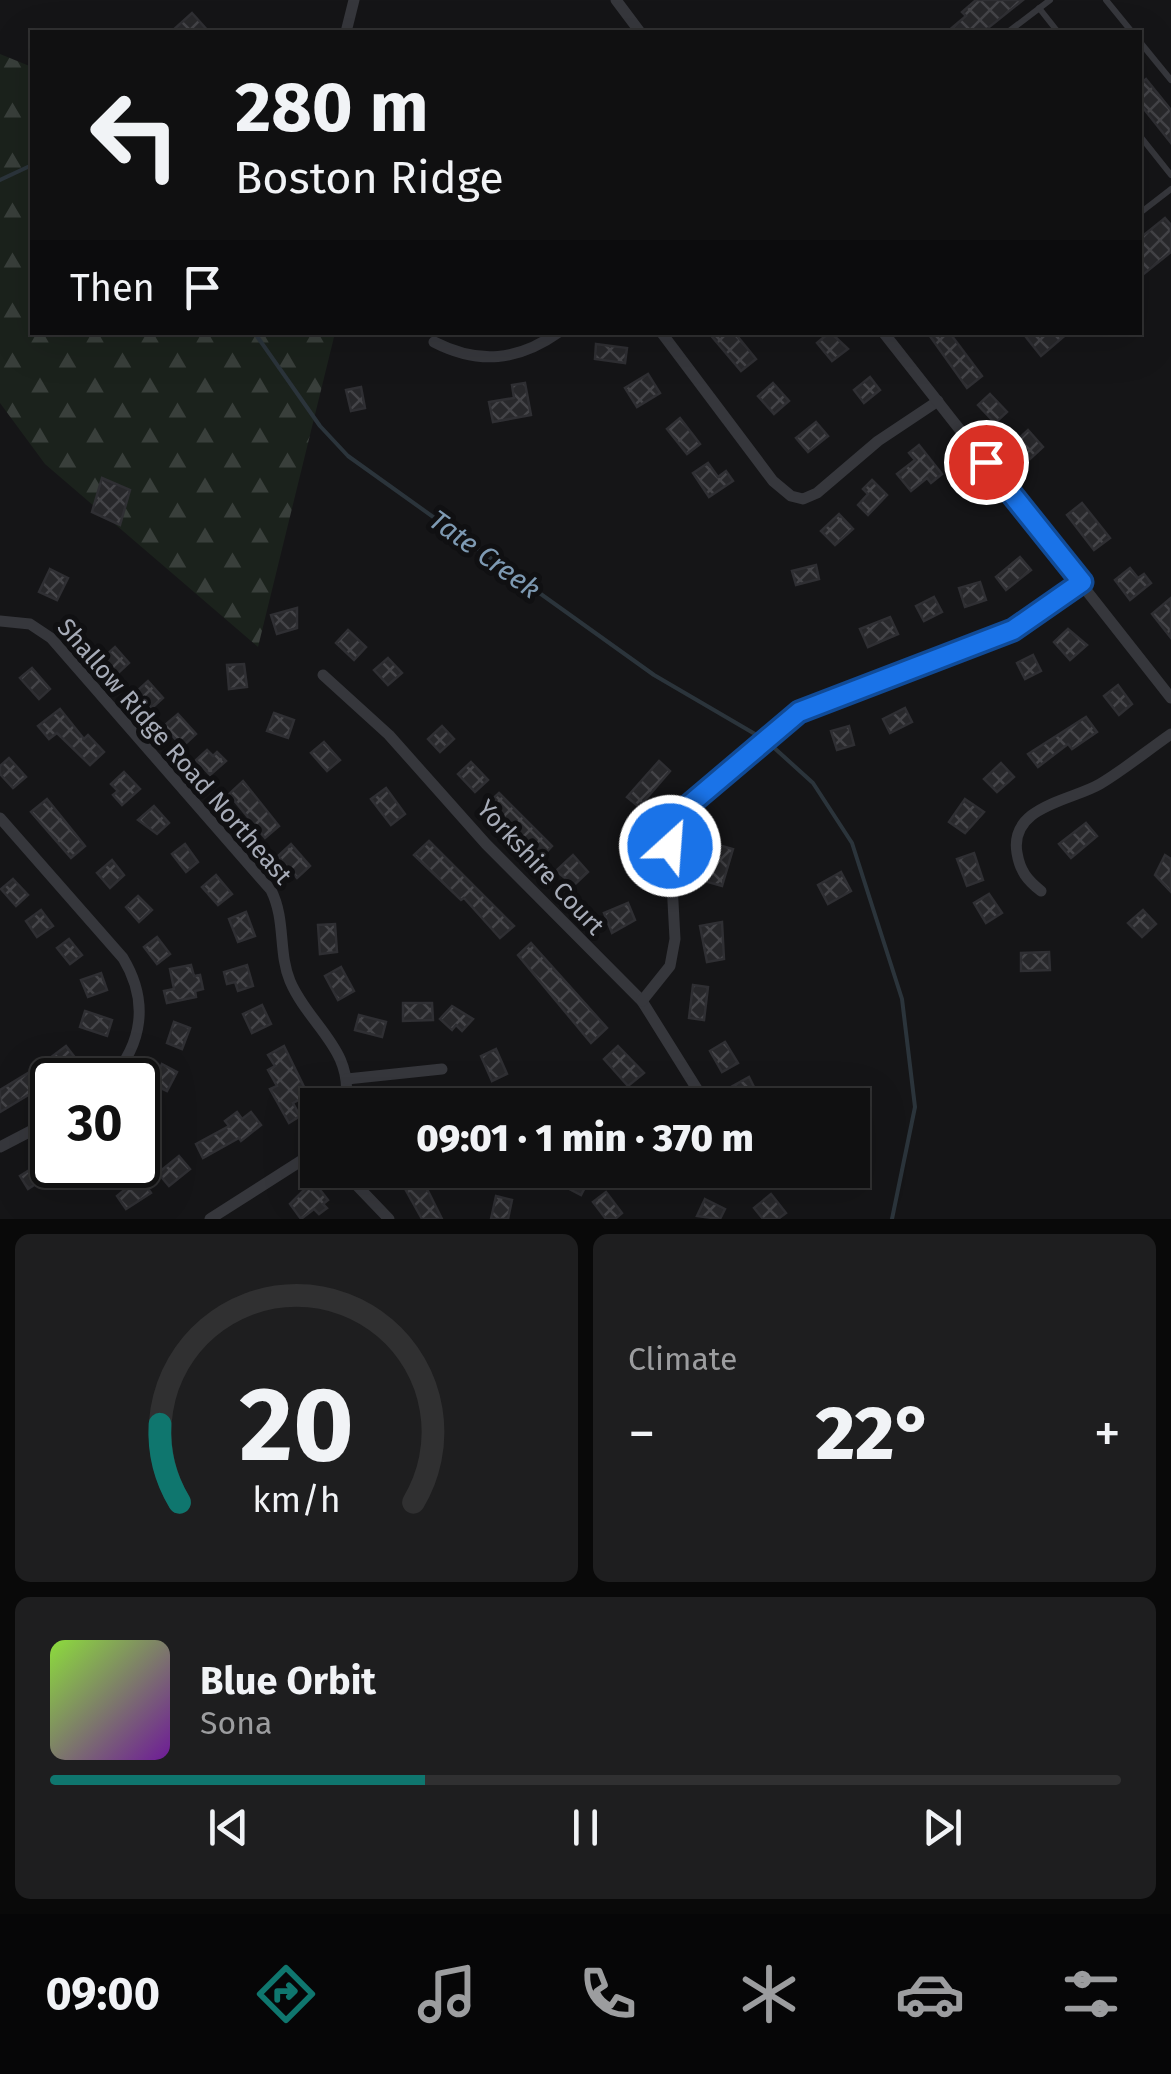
<!DOCTYPE html>
<meta charset="utf-8">
<style>
:root{--surface:#101011;--page:#1e1e1f;--text:#f1f3f6;--muted:#9c9d9f;--line:#303031;--accent:#0f766e}
body{margin:0;font-family:"Fira Sans",sans-serif;background:var(--page);color:var(--text);height:100vh;display:flex;flex-direction:column;font-size:38px;white-space:nowrap}
*{box-sizing:border-box;margin:0}
p{font-size:32px;color:var(--muted)}
.icon{flex:none;width:55px;height:55px;fill:none;stroke:currentColor;stroke-width:2;stroke-linecap:round;stroke-linejoin:round}
.map{position:relative;height:1219px;overflow:hidden}
.sheet{display:flex;flex-direction:column;gap:15px;padding:15px;background:#090909;flex:1}
.sheet>*{flex:none}
.banner{position:absolute;left:30px;top:30px;width:1112px;height:305px;border-radius:0px;box-shadow:0 10px 40px #0002,0 0 0 2px var(--line);background:#101011;color:var(--text);overflow:hidden}
.speed{position:absolute;left:30px;top:1058px;display:flex;gap:20px;font-size:50px;font-weight:700;text-align:center}
.speed>*{display:grid;place-content:center;width:130px;height:130px;border-radius:50%;background:var(--surface);box-shadow:0 10px 40px #0002,0 0 0 2px var(--line);line-height:1}
.speed .limit{border:5px solid #111;border-radius:15px;background:#fff;color:#111}
.pin{position:absolute;display:grid;place-items:center;width:85px;height:85px;color:#fff;margin:-42px;border:5px solid #fff;border-radius:50%;box-shadow:0 2px 10px #0007}
.me{position:absolute;width:110px;margin:-55px;rotate:26deg;stroke-linejoin:round;filter:drop-shadow(0 0 8px #0008)}
.turn{display:flex;align-items:center;gap:35px;height:210px;padding:0 40px;font-size:45px}
.turn .icon{width:130px;height:130px;stroke-width:2.5}
.turn b{display:block;font-size:70px;line-height:85px}
.then{display:flex;align-items:center;height:95px;padding:0 40px;background:#0003;gap:20px;font-size:38px}
.big{font-size:75px;font-weight:800;line-height:1.1}
.sheet .widget{flex:1;display:flex;flex-direction:column;justify-content:center;gap:15px;min-width:0;padding:0 35px;border-radius:15px;background:var(--page)}
.sheet .dial{align-items:center;gap:0}
.dial svg{height:260px;overflow:visible;fill:none;stroke:var(--line);stroke-width:7;stroke-linecap:round;text-anchor:middle}
.dial text{fill:var(--text);stroke:none}
.song{display:flex;align-items:center;gap:30px}
.cover{width:120px;height:120px;border-radius:15px;background:linear-gradient(135deg,hsl(90 70% 55%),hsl(280 70% 35%))}
.played{height:10px;border-radius:5px;background:linear-gradient(90deg,var(--accent) 35%,var(--line) 35%)}
.keys{display:flex;justify-content:space-around;direction:ltr}
.heat{display:flex;justify-content:space-between;align-items:center;font-size:55px;direction:ltr}
.sheet .tiles{flex:1;display:grid;gap:15px;grid-template-columns:1fr 1fr}
.widget:last-child{grid-column:span 2}
.trip{position:absolute;left:300px;top:1088px;width:570px;height:100px;border-radius:0px;background:var(--surface);box-shadow:0 10px 40px #0002,0 0 0 2px var(--line);font-weight:800;line-height:100px;text-align:center}
.dock{display:flex;height:160px;justify-content:space-around;align-items:center;background:#060607;color:var(--muted)}
.dock .icon{width:70px;height:70px}
.dock .selected{color:var(--accent)}
.dock b{font-size:45px;color:var(--text)}
.map>svg:first-child{display:block}
</style>
<div class="map">
<svg width="1171" height="1219" viewBox="0 0 1171 1219">
<defs>
<pattern id="forest-firs" width="22" height="20" patternUnits="userSpaceOnUse" patternTransform="scale(2.5)"><rect width="22" height="20" fill="#1b221c"/><path d="M5 1l3.5 6h-7zM16 11l3.5 6h-7z" fill="#393f3b"/></pattern>
<pattern id="building-cross-hatch" width="8" height="8" patternUnits="userSpaceOnUse" patternTransform="scale(2.5)"><rect width="8" height="8" fill="#28282b"/><path d="M0 0l8 8M0 8l8-8" fill="none" stroke="#444448"/></pattern>
</defs>
<rect width="100%" height="100%" fill="#151517"/>
<polygon fill="url(#forest-firs)" points="0,54 32,67 32,332 335,333 258,647 45,464 0,403"/>
<g fill="none" stroke-linecap="round" stroke-linejoin="round">
<g stroke="#2b343b" stroke-width="4">
<polyline points="0,180 32,165"/>
<polyline points="254,332 320,426 348,456 654,675 755,734"/>
<polyline points="771,745 813,783 852,843 902,999 915,1107 892,1219"/>
</g>
</g>
<g fill="url(#building-cross-hatch)" stroke="#2f2f33" stroke-width="2.5">
<polygon points="976,0 1023,0 983,32 947,32 966,16 962,12"/>
<polygon points="192,13 209,32 171,32"/>
<polygon points="1146,79 1171,110 1171,143 1140,104 1140,84"/>
<polygon points="1165,218 1171,225 1171,252 1140,277 1140,238"/>
<polygon points="708,332 734,332 756,359 741,371"/>
<polygon points="830,332 848,349 832,361 817,343"/>
<polygon points="927,332 949,332 982,376 967,388"/>
<polygon points="1022,332 1069,332 1041,356"/>
<polygon points="596,344 627,348 625,363 595,359"/>
<polygon points="648,374 660,393 637,407 625,388"/>
<polygon points="870,377 880,390 864,403 854,390"/>
<polygon points="525,383 531,415 493,422 489,402 514,398 512,385"/>
<polygon points="773,383 789,401 774,414 758,396"/>
<polygon points="361,387 365,408 351,411 346,390"/>
<polygon points="990,394 1007,412 995,423 978,405"/>
<polygon points="680,418 700,444 687,454 667,429"/>
<polygon points="816,422 828,436 808,452 796,438"/>
<polygon points="1028,430 1043,447 1030,459 1015,442"/>
<polygon points="919,445 942,474 931,483 927,478 911,491 897,474 915,460 909,453"/>
<polygon points="708,463 718,477 726,471 733,481 709,497 693,473"/>
<polygon points="102,478 130,490 120,525 92,512"/>
<polygon points="872,480 887,495 868,515 858,505 868,494 863,489"/>
<polygon points="1082,503 1110,538 1094,550 1067,515"/>
<polygon points="839,514 853,529 835,545 821,531"/>
<polygon points="1020,557 1031,570 1006,590 996,577"/>
<polygon points="816,565 819,579 796,585 792,571"/>
<polygon points="1130,568 1138,578 1144,574 1151,583 1130,600 1115,580"/>
<polygon points="50,569 68,578 57,600 39,592"/>
<polygon points="980,582 986,600 965,607 959,588"/>
<polygon points="934,597 942,612 924,621 916,606"/>
<polygon points="1171,598 1171,638 1152,614"/>
<polygon points="297,608 297,628 277,634 271,615"/>
<polygon points="890,617 898,634 868,647 860,629"/>
<polygon points="1068,629 1087,645 1070,660 1054,642"/>
<polygon points="348,630 366,647 354,660 336,643"/>
<polygon points="115,647 129,663 117,674 103,658"/>
<polygon points="1033,655 1041,671 1025,679 1017,663"/>
<polygon points="388,658 402,673 388,685 374,670"/>
<polygon points="244,664 247,687 229,689 227,665"/>
<polygon points="32,668 50,689 39,699 20,678"/>
<polygon points="148,681 163,698 152,708 137,691"/>
<polygon points="1118,685 1132,704 1119,715 1104,696"/>
<polygon points="905,708 912,722 890,733 883,719"/>
<polygon points="60,709 84,739 88,735 104,752 90,765 57,733 49,739 38,726"/>
<polygon points="274,713 294,720 288,738 267,731"/>
<polygon points="178,714 196,734 182,747 164,726"/>
<polygon points="1086,717 1097,732 1072,749 1068,744 1038,767 1028,754"/>
<polygon points="442,726 454,739 440,752 428,739"/>
<polygon points="849,726 854,745 837,750 831,731"/>
<polygon points="324,742 340,760 327,771 311,753"/>
<polygon points="207,750 213,756 217,752 226,761 210,775 196,760"/>
<polygon points="9,758 26,777 13,788 0,774 0,766"/>
<polygon points="659,761 670,771 639,807 627,797"/>
<polygon points="471,762 488,780 475,792 458,774"/>
<polygon points="1001,763 1014,777 997,792 984,779"/>
<polygon points="124,772 140,789 122,805 113,795 118,791 111,784"/>
<polygon points="243,781 279,826 265,838 229,794"/>
<polygon points="386,788 405,814 391,825 371,799"/>
<polygon points="499,793 552,846 541,858 485,806"/>
<polygon points="47,799 85,846 71,858 31,812"/>
<polygon points="965,799 984,812 965,833 949,822"/>
<polygon points="154,806 169,823 157,834 138,820"/>
<polygon points="1086,823 1097,836 1071,858 1059,844"/>
<polygon points="429,841 514,926 500,938 464,898 461,900 414,855"/>
<polygon points="185,844 198,862 186,872 172,854"/>
<polygon points="291,844 310,866 297,878 278,856"/>
<polygon points="715,844 733,849 722,886 704,881"/>
<polygon points="974,853 983,880 967,886 957,859"/>
<polygon points="573,855 588,872 574,885 556,871"/>
<polygon points="1165,855 1171,859 1171,892 1155,875"/>
<polygon points="112,860 124,875 110,888 97,873"/>
<polygon points="841,872 851,891 828,904 818,885"/>
<polygon points="216,875 232,894 218,905 202,887"/>
<polygon points="13,879 28,895 16,906 1,889"/>
<polygon points="989,894 1002,913 986,923 974,903"/>
<polygon points="138,896 152,910 139,922 126,907"/>
<polygon points="628,903 635,920 612,933 604,913"/>
<polygon points="41,910 53,926 37,937 26,921"/>
<polygon points="1143,910 1156,924 1142,937 1128,923"/>
<polygon points="246,912 255,936 238,942 229,919"/>
<polygon points="722,922 724,959 707,962 700,926"/>
<polygon points="335,924 337,952 320,954 318,925"/>
<polygon points="157,937 170,954 157,964 144,947"/>
<polygon points="69,939 82,955 70,964 57,948"/>
<polygon points="531,943 607,1028 591,1043 518,955"/>
<polygon points="1049,952 1050,970 1021,971 1021,953"/>
<polygon points="191,965 194,976 200,975 203,989 195,991 196,997 167,1003 164,991 174,989 170,969"/>
<polygon points="247,965 253,986 238,991 235,982 227,984 224,972"/>
<polygon points="341,967 354,991 338,1000 325,976"/>
<polygon points="101,973 107,990 88,997 81,980"/>
<polygon points="693,985 708,987 704,1020 689,1018"/>
<polygon points="403,1003 432,1003 433,1020 403,1021"/>
<polygon points="262,1005 271,1024 252,1033 243,1014"/>
<polygon points="452,1006 473,1019 462,1031 456,1025 452,1030 440,1019"/>
<polygon points="85,1011 112,1020 107,1036 80,1027"/>
<polygon points="359,1015 386,1022 382,1037 355,1030"/>
<polygon points="174,1022 190,1028 182,1049 167,1043"/>
<polygon points="725,1042 738,1063 722,1072 710,1051"/>
<polygon points="66,1046 80,1064 63,1076 50,1058"/>
<polygon points="284,1046 308,1095 293,1103 300,1116 289,1123 270,1089 277,1086 268,1070 275,1066 268,1055"/>
<polygon points="618,1046 644,1073 628,1086 604,1059"/>
<polygon points="496,1049 507,1074 492,1081 481,1056"/>
<polygon points="162,1064 177,1072 167,1091 152,1084"/>
<polygon points="33,1070 43,1086 0,1112 0,1090"/>
<polygon points="749,1077 759,1097 741,1105 731,1087"/>
<polygon points="237,1112 242,1119 251,1112 261,1125 241,1141 239,1138 203,1158 196,1144 229,1126 225,1121"/>
<polygon points="52,1156 52,1165 65,1165 28,1189 20,1176"/>
<polygon points="179,1156 190,1169 169,1186 158,1173"/>
<polygon points="414,1170 428,1191 442,1219 422,1219 399,1178"/>
<polygon points="563,1170 590,1178 581,1195 556,1182"/>
<polygon points="140,1177 151,1193 126,1209 117,1196"/>
<polygon points="308,1186 311,1190 317,1186 328,1200 323,1204 327,1208 319,1214 314,1209 301,1219 290,1204"/>
<polygon points="606,1192 622,1213 615,1219 606,1219 593,1202"/>
<polygon points="771,1194 786,1213 778,1219 763,1219 754,1208"/>
<polygon points="496,1196 512,1200 508,1219 491,1219"/>
<polygon points="705,1199 725,1209 720,1219 697,1216"/>
</g>
<g fill="none" stroke-linecap="round" stroke-linejoin="round">
<g stroke="#36373c" stroke-width="6">
<polyline points="1106,0 1132,32"/>
<polyline points="1039,8 1058,32"/>
<polyline points="1008,32 1050,0"/>
<polyline points="1140,42 1171,80"/>
<polyline points="1140,136 1171,175"/>
<polyline points="1140,213 1171,189"/>
</g>
<g stroke="#36373c" stroke-width="11">
<polyline points="616,0 640,32"/>
<polyline points="346,32 354,0"/>
<polyline points="661,332 773,481 791,496 803,499 817,493 878,441 938,401"/>
<polyline points="883,332 1171,698"/>
<path d="M434,342c45,23 84,19 125,-10"/>
<path d="M0,621l30,3 21,14 220,252c15,30 7,62 19,91 19,45 66,69 55,124"/>
<polyline points="323,675 389,735 486,844 642,1001 707,1105"/>
<path d="M0,818l123,140c26,43 20,86 -13,122"/>
<path d="M1041,891c-14,-11 -21,-20 -24,-38 -8,-47 54,-52 83,-69 25,-15 48,-34 71,-50"/>
<polyline points="642,1001 670,966 675,939 670,846 682,811 760,741 811,704 1013,630 1082,582"/>
<polyline points="347,1079 442,1069"/>
<polyline points="0,1147 52,1120"/>
<polyline points="342,1170 389,1219"/>
<polyline points="210,1219 318,1150"/>
</g>
</g>
<g fill="none" stroke-linecap="round" stroke-linejoin="round">
<defs>
<polyline id="route" points="670,846 682,811 799,712 1013,630 1082,582 986,462"/>
</defs>
<use href="#route" stroke="#114b97" stroke-width="25"/>
<use href="#route" stroke="#1a73e8" stroke-width="18"/>
</g>
<g text-anchor="middle" stroke-width="10" stroke-linejoin="round" paint-order="stroke">
<g font-size="25" fill="#a7acb8" stroke="#101012">
<text transform="translate(175 751) rotate(49)" y="9">Shallow Ridge Road Northeast</text>
<text transform="translate(541 867) rotate(47)" y="9">Yorkshire Court</text>
</g>
<g font-size="28" font-style="italic" fill="#7e9ab3" stroke="#101012">
<text transform="translate(485 554) rotate(36)" y="10">Tate Creek</text>
</g>
</g>
</svg>
<div class="speed"><div class="limit">30</div></div>
<div class="pin" style="left:986px;top:462px;background:#d93025"><svg class="icon" aria-label="arrive" viewBox="0 0 24 24"><path d="M6 21V4h12l-3 4 3 4H6"/></svg></div>
<svg class="me" style="left:670px;top:846px" viewBox="-20 -20 40 40"><circle r="17" fill="#1a73e8" stroke="#fff" stroke-width="3"/><path d="M0-11L8 9 0 5-8 9z" fill="#fff"/></svg>
<div class="trip">09:01 · 1 min · 370 m</div>
<div class="banner">
<div class="turn"><svg class="icon" aria-label="left" viewBox="0 0 24 24"><path d="M17 20v-9H6M10 6l-5 5 5 5"/></svg><div><b>280 m</b>Boston Ridge</div></div>
<div class="then">Then<svg class="icon" aria-label="arrive" viewBox="0 0 24 24"><path d="M6 21V4h12l-3 4 3 4H6"/></svg></div>
</div>
</div>
<section class="sheet">
<div class="tiles">
<div class="widget dial"><svg viewBox="0 0 100 80">
<path d="M14 69A42 42 0 1 1 86 69"/>
<path d="M14 69A42 42 0 0 1 8 45" stroke="#0f766e"/>
<text x="50" y="56" font-size="32" font-weight="700">20</text>
<text x="50" y="72" font-size="11">km/h</text>
</svg></div>
<div class="widget"><p>Climate</p>
<div class="heat"><a>−</a><b class="big">22°</b><a>+</a></div>
</div>
<div class="widget">
<div class="song"><i class="cover"></i><div><b>Blue Orbit</b><p>Sona</p></div></div>
<div class="played"></div>
<div class="keys"><svg class="icon" aria-label="previous" viewBox="0 0 24 24"><path d="M18 5L8 12l10 7zM5 5v14"/></svg><svg class="icon" aria-label="pause" viewBox="0 0 24 24"><path d="M8 5v14M16 5v14"/></svg><svg class="icon" aria-label="next" viewBox="0 0 24 24"><path d="M6 5l10 7-10 7zM19 5v14"/></svg></div>
</div>
</div>
</section>
<nav class="dock">
<b>09:00</b>
<svg class="icon selected" aria-label="directions" viewBox="0 0 24 24"><path d="M12 3l9 9-9 9-9-9zM9 14v-3h6M13 9l2 2-2 2"/></svg>
<svg class="icon" aria-label="music" viewBox="0 0 24 24"><path d="M9 18V5l10-2v13"/><circle cx="6" cy="18" r="3"/><circle cx="16" cy="16" r="3"/></svg>
<svg class="icon" aria-label="phone" viewBox="0 0 24 24"><path d="M5 4h4l2 5-3 2q2 4 5 5l2-3 5 2v4C11 20 4 13 5 4z"/></svg>
<svg class="icon" aria-label="climate" viewBox="0 0 24 24"><path d="M12 3v18M4 7l16 10M4 17L20 7"/></svg>
<svg class="icon" aria-label="car" viewBox="0 0 24 24"><path d="M5 17H2v-5l4-1 3-4h7l3 4 3 1v5h-3M9 17h6M6 11h13"/><circle cx="7" cy="17" r="2"/><circle cx="17" cy="17" r="2"/></svg>
<svg class="icon" aria-label="filters" viewBox="0 0 24 24"><path d="M4 7h16M4 17h16"/><circle cx="9" cy="7" r="2"/><circle cx="15" cy="17" r="2"/></svg>
</nav>
